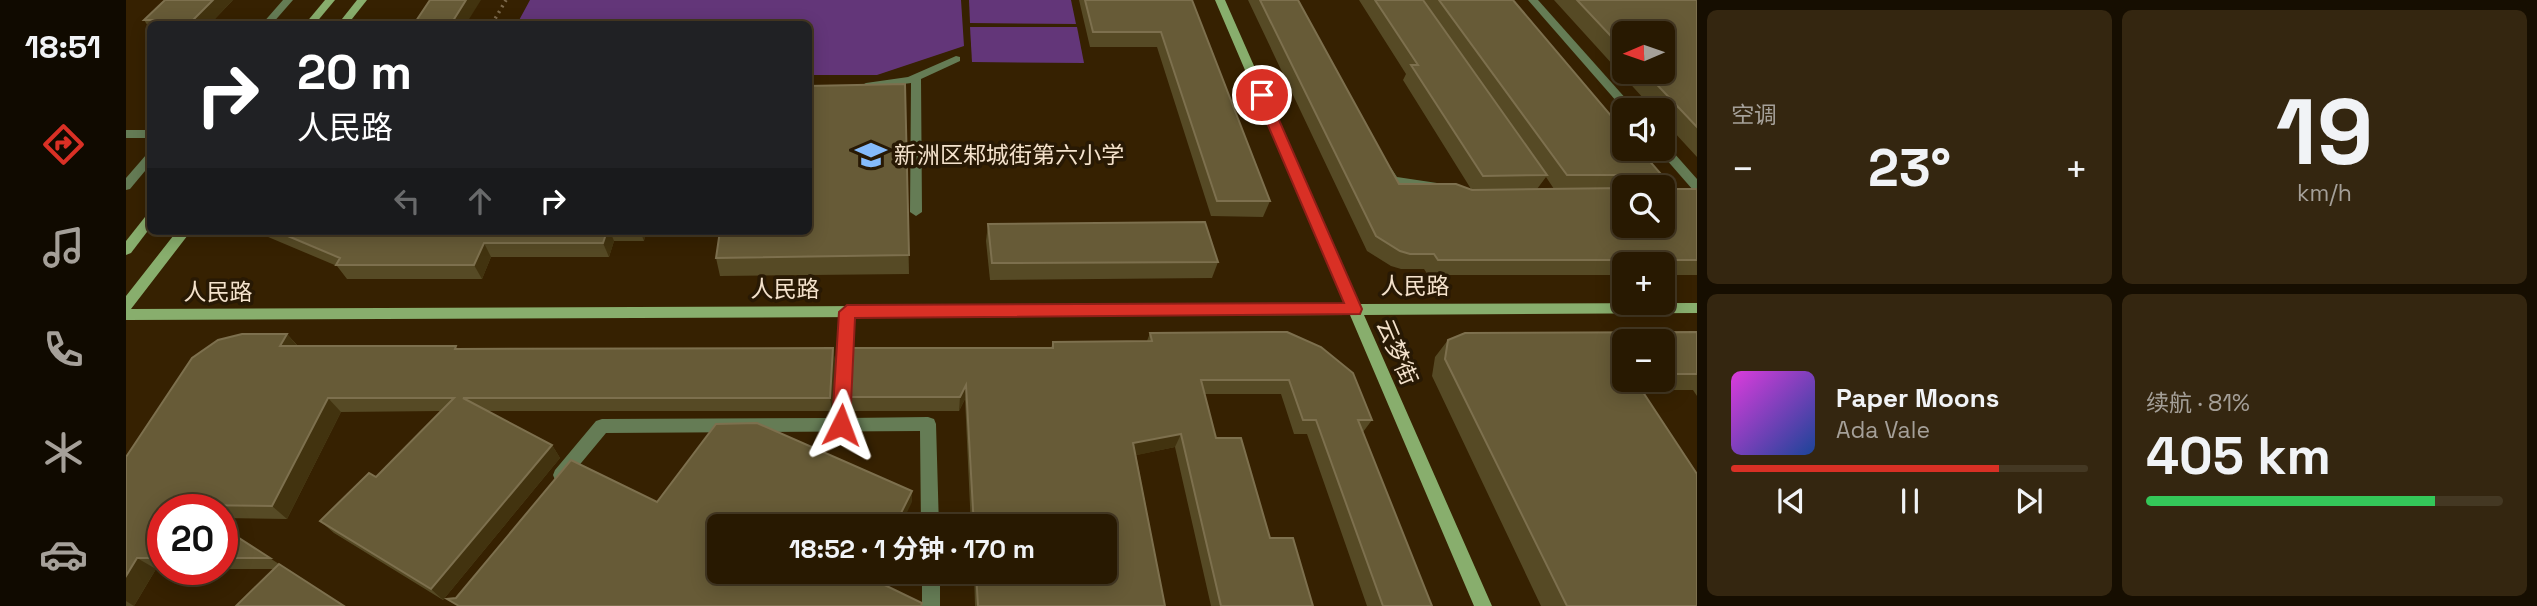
<!DOCTYPE html>
<html lang="zh">
<meta charset="utf-8">
<style>
:root{--surface:#281901;--page:#342610;--text:#f1f3f6;--muted:#a5a099;--line:#443823;--accent:#d93025}
body{margin:0;font-family:"Space Grotesk","Noto Sans SC",sans-serif;background:var(--page);color:var(--text);height:100vh;display:flex;flex-direction:column;font-size:26px;white-space:nowrap}
*{box-sizing:border-box;margin:0}
p{font-size:23px;color:var(--muted)}
.icon{flex:none;width:38px;height:38px;fill:none;stroke:currentColor;stroke-width:2;stroke-linecap:round;stroke-linejoin:round}
.map{position:relative;flex:1;overflow:hidden}
.drawer{display:flex;flex-direction:column;gap:10px;padding:10px;background:#160e01;width:840px}
.drawer>*{flex:none}
.banner{position:absolute;left:21px;top:21px;width:665px;height:214px;border-radius:10px;box-shadow:0 4px 18px #0003,0 0 0 2px var(--line);background:#202124;color:#fff;overflow:hidden}
.needle{width:46px;rotate:268deg}
.fabs{position:absolute;left:1486px;top:21px;display:grid;gap:14px}
.fabs a{display:grid;place-items:center;width:63px;height:63px;border-radius:10px;background:var(--surface);box-shadow:0 4px 18px #0003,0 0 0 2px var(--line);font-size:35px}
.speed{position:absolute;left:21px;top:494px;display:flex;gap:14px;font-size:35px;font-weight:700;text-align:center}
.speed>*{display:grid;place-content:center;width:91px;height:91px;border-radius:50%;background:var(--surface);box-shadow:0 4px 18px #0003,0 0 0 2px var(--line);line-height:1}
.speed .limit{border:10px solid #d22;background:#fff;color:#111}
.pin{position:absolute;display:grid;place-items:center;width:60px;height:60px;color:#fff;margin:-30px;border:4px solid #fff;border-radius:50%;box-shadow:0 2px 7px #0007}
.me{position:absolute;width:77px;margin:-38px;rotate:3deg;stroke-linejoin:round;filter:drop-shadow(0 0 5px #0008)}
.turn{display:flex;align-items:center;gap:24px;height:147px;padding:0 35px;font-size:32px}
.turn .icon{width:91px;height:91px;stroke-width:2.5}
.turn b{display:block;font-size:49px;line-height:60px}
.lanes{display:flex;align-items:center;height:66px;padding:0 35px;background:#0003;justify-content:center;gap:35px;direction:ltr}
.lanes .off{opacity:.35}
.big{font-size:52px;font-weight:700;line-height:1.1}
.drawer .card{flex:1;display:flex;flex-direction:column;justify-content:center;gap:10px;min-width:0;padding:0 24px;border-radius:10px;background:var(--page)}
.drawer .dial{align-items:center;gap:0}
.dial b{font-size:91px;line-height:1}
.song{display:flex;align-items:center;gap:21px}
.cover{width:84px;height:84px;border-radius:10px;background:linear-gradient(135deg,hsl(300 70% 55%),hsl(220 70% 35%))}
.played{height:7px;border-radius:4px;background:linear-gradient(90deg,var(--accent) 75%,var(--line) 75%)}
.keys{display:flex;justify-content:space-around;direction:ltr}
.heat{display:flex;justify-content:space-between;align-items:center;font-size:38px;direction:ltr}
.charge{height:10px;border-radius:5px;background:linear-gradient(90deg,#34c759 81%,var(--line) 0)}
.drawer .tiles{flex:1;display:grid;gap:10px;grid-template-columns:repeat(2,1fr)}
.trip{position:absolute;left:581px;top:514px;width:410px;height:70px;border-radius:10px;background:var(--surface);box-shadow:0 4px 18px #0003,0 0 0 2px var(--line);font-weight:700;line-height:70px;text-align:center}
main{display:flex;flex:1;min-height:0}
.menu{display:flex;flex-direction:column;width:126px;justify-content:space-around;align-items:center;background:#100a00;color:var(--muted)}
.menu .icon{width:49px;height:49px}
.menu .active{color:var(--accent)}
.menu b{font-size:32px;color:var(--text)}
.map>svg:first-child{display:block}
</style>
<main>
<nav class="menu">
<b>18:51</b>
<svg class="icon active" aria-label="directions" viewBox="0 0 24 24"><path d="M12 3l9 9-9 9-9-9zM9 14v-3h6M13 9l2 2-2 2"/></svg>
<svg class="icon" aria-label="music" viewBox="0 0 24 24"><path d="M9 18V5l10-2v13"/><circle cx="6" cy="18" r="3"/><circle cx="16" cy="16" r="3"/></svg>
<svg class="icon" aria-label="phone" viewBox="0 0 24 24"><path d="M5 4h4l2 5-3 2q2 4 5 5l2-3 5 2v4C11 20 4 13 5 4z"/></svg>
<svg class="icon" aria-label="climate" viewBox="0 0 24 24"><path d="M12 3v18M4 7l16 10M4 17L20 7"/></svg>
<svg class="icon" aria-label="car" viewBox="0 0 24 24"><path d="M5 17H2v-5l4-1 3-4h7l3 4 3 1v5h-3M9 17h6M6 11h13"/><circle cx="7" cy="17" r="2"/><circle cx="17" cy="17" r="2"/></svg>
</nav>
<div class="map">
<svg width="1571" height="606" viewBox="0 0 1571 606">
<rect width="100%" height="100%" fill="#362101"/>
<g fill="#633679">
<polygon points="404,0 835,0 838,46 751,75 683,75 682,24 391,24"/>
<polygon points="843,0 945,0 950,24 844,23"/>
<polygon points="844,27 951,27 958,63 846,62"/>
</g>
<g fill="none" stroke-linecap="round" stroke-linejoin="round">
<polyline stroke="#7b684b" stroke-width="3.5" stroke-dasharray="2 4.5" stroke-linecap="butt" points="366,24 380,0"/>
<g fill="#657c55" fill-rule="evenodd">
<polygon points="1402,0 1412,0 1510,110 1498,110"/>
<polygon points="830,56 834,57 834,61 795,79 796,212 790,216 784,212 785,83 740,89 734,86 740,83 782,77"/>
<rect x="0" y="130" width="24" height="8"/>
<polygon points="1536,143 1540,144 1571,179 1571,191 1567,190 1532,150 1536,149"/>
<polygon points="1261,167 1265,168 1271,177 1311,183 1317,187 1311,191 1263,184 1255,171"/>
<polygon points="721,307 726,308 728,312 723,418 802,417 808,419 810,424 813,527 795,527 794,431 480,433 441,480 435,482 429,480 427,475 429,470 470,421 476,419 708,418 714,312 716,308"/>
<rect x="796" y="572" width="18" height="34"/>
</g>
<g fill="#657c55" fill-rule="evenodd">
<polygon points="157,0 167,0 146,24 136,24"/>
<polygon points="24,154 24,165 4,189 0,190 0,178 20,155"/>
</g>
<g fill="#88ae6d" fill-rule="evenodd">
<polygon points="199,0 209,0 189,24 179,24"/>
<polygon points="231,0 241,0 222,24 212,24"/>
<polygon points="1089,0 1099,0 1233,304 1571,303 1571,313 1238,315 1366,606 1348,606 1224,315 0,320 0,296 51,231 65,231 5,309 1219,304"/>
<polygon points="24,215 24,228 5,253 0,255 0,241 19,217"/>
</g>
</g>
<g fill="#564a25" fill-rule="evenodd">
<polygon points="107,0 84,24 24,24 24,29 18,20"/>
<polygon points="953,0 1066,0 1144,201 1137,217 1085,216 1031,47 964,47"/>
<path d="M1122,0h50l101,184 72,5 -68,-109 3,-6 -47,-74h154l161,189h23v86h-35v-11h-38v11h-196l-4,-6h-23l-10,-3 -24,-15zM1420,177l8,12h-17zM1498,187h38l-38,39z"/>
<path d="M1428,0h143v157l-35,-38v-9h-8zM1498,33l38,39h-38z"/>
<polygon points="779,84 783,274 594,276 590,258"/>
<polygon points="862,224 1092,262 1086,278 864,280 860,241"/>
<polygon points="133,231 520,231 518,241 488,241 483,257 365,257 356,279 221,279 211,266 135,234"/>
<polygon points="1161,332 1246,420 1237,432 1306,606 1241,606 1181,434 1168,434 1155,394 1078,394 1090,438 1144,538 1187,606 1085,606 1049,447 1010,455 1039,606 849,606 848,572 978,572 978,527 845,527 839,399 833,411 726,411 725,397 925,348 927,342 1021,341 1024,333"/>
<path d="M1571,332v64l-4,-6h-51l55,216h-156l-109,-230 3,-19 13,-17zM1536,341v39h-38z"/>
<polygon points="161,334 172,346 332,349 707,348 709,362 706,411 362,411 426,445 434,458 317,600 208,533 194,521 250,477 315,411 215,412 161,519 96,518 96,509 37,509 37,569 96,569 96,527 153,564 148,569 30,569 8,606 0,606 0,457"/>
</g>
<g fill="#42330f">
<polygon points="87,0 107,0 84,24 70,24 67,20"/>
<polygon points="340,0 355,0 340,24 325,24"/>
<polygon points="481,231 484,231 488,241 483,257 477,243"/>
<polygon points="514,231 520,231 518,241"/>
<polygon points="358,243 365,257 356,279 348,265"/>
<polygon points="161,334 173,348 154,346"/>
<polygon points="707,348 709,362 706,411 704,398"/>
<polygon points="840,385 839,399 833,411 834,397"/>
<polygon points="202,398 215,412 161,519 146,506"/>
<polygon points="1055,434 1049,447 1002,457 1007,443"/>
<polygon points="426,445 434,458 317,600 305,589"/>
<polygon points="786,491 786,502 774,527 768,527"/>
<polygon points="11,558 30,569 8,606 0,601 0,576"/>
<polygon points="745,572 750,572 743,587 742,577"/>
</g>
<g fill="#675b37" stroke="#7d704e" stroke-width="2">
<polygon points="39,0 87,0 67,20 18,20"/>
<polygon points="304,0 340,0 325,24 288,24"/>
<polygon points="959,0 1066,0 1144,201 1091,201 1035,32 967,32"/>
<polygon points="1134,0 1172,0 1273,184 1330,184 1346,190 1498,188 1498,226 1536,226 1536,187 1513,187 1514,178 1511,175 1441,175 1313,0 1387,0 1498,131 1498,149 1513,149 1548,189 1571,189 1571,260 1312,260 1308,254 1284,254 1274,251 1250,236"/>
<polygon points="1249,0 1297,0 1421,175 1357,176 1285,65 1292,65"/>
<polygon points="1451,0 1571,0 1571,127 1519,72 1536,72 1536,33 1498,33 1498,50"/>
<polygon points="779,84 783,255 590,258 594,231 682,231 682,86"/>
<polygon points="1079,222 1092,262 866,263 862,224"/>
<polygon points="150,231 481,231 477,243 358,243 348,265 210,265 214,258"/>
<polygon points="1161,332 1195,347 1227,373 1246,420 1232,420 1306,606 1257,606 1190,420 1177,420 1163,380 1075,380 1090,438 1115,438 1144,538 1167,538 1187,606 1095,606 1055,434 1007,443 1039,606 852,606 850,572 978,572 978,527 848,527 840,385 834,397 725,397 727,348 927,348 927,342 1026,341 1024,333"/>
<polygon points="1571,332 1571,374 1536,374 1536,341 1498,341 1498,380 1509,380 1571,474 1571,606 1441,606 1319,359 1322,340 1339,333"/>
<polygon points="116,334 161,334 154,346 330,346 329,349 707,348 704,398 337,398 426,445 305,589 194,521 243,473 250,477 328,398 202,398 146,506 63,505 69,509 37,509 37,558 11,558 0,576 0,457 66,358 92,340"/>
<polygon points="631,423 786,491 768,527 593,527 593,572 745,572 742,577 796,603 795,606 333,606 321,599 330,598 445,460 531,502 590,424"/>
<polygon points="96,527 144,558 96,558"/>
<polygon points="153,564 218,606 110,606"/>
</g>
<polygon fill="#d93025" stroke="#8d1f18" stroke-width="2" points="1136,91 1142,95 1236,309 1234,314 729,318 724,425 721,430 715,433 708,430 706,425 713,312 721,305 1218,303 1129,95"/>
<defs>
<symbol id="school-bare" viewBox="-9 -9 18 18"><path d="M0-5L7-2L0 1L-7-2ZM-4 1L0 2.5L4 1V4Q0 6-4 4Z" fill="#85bbfb" stroke="#281904" stroke-width="2.5" paint-order="stroke"/></symbol>
</defs>
<g fill-rule="evenodd">
<use href="#school-bare" x="723" y="133" width="44" height="44"/>
</g>
<g text-anchor="middle" stroke-width="7" stroke-linejoin="round" paint-order="stroke">
<g font-size="23" fill="#f4e2cc" stroke="#281904" text-anchor="start">
<text x="768" y="163">新洲区邾城街第六小学</text>
</g>
<g font-size="23" fill="#f4e2cc" stroke="#281904">
<text x="1289" y="294">人民路</text>
<text x="659" y="297">人民路</text>
<text x="92" y="300">人民路</text>
<text transform="translate(1271 352) rotate(67)" y="8">云梦街</text>
</g>
</g>
</svg>
<div class="fabs">
<a><svg class="needle" viewBox="-14 -14 28 28"><path d="M0-13l5 13h-10z" fill="#e53935"/><path d="M0 13l5-13h-10z" fill="#a5a099"/></svg></a>
<a><svg class="icon" aria-label="sound" viewBox="0 0 24 24"><path d="M4 9h4l5-4v14l-5-4H4zM17 9q2 3 0 6"/></svg></a>
<a><svg class="icon" aria-label="search" viewBox="0 0 24 24"><circle cx="10" cy="10" r="6"/><path d="M15 15l6 6"/></svg></a>
<a>+</a>
<a>−</a>
</div>
<div class="speed"><div class="limit">20</div></div>
<div class="pin" style="left:1136px;top:95px;background:#d93025"><svg class="icon" aria-label="arrive" viewBox="0 0 24 24"><path d="M6 21V4h12l-3 4 3 4H6"/></svg></div>
<svg class="me" style="left:715px;top:425px" viewBox="-20 -20 40 40"><path d="M0-17L14 15 0 8-14 15z" fill="#d93025" stroke="#fff" stroke-width="4"/></svg>
<div class="trip">18:52 · 1 分钟 · 170 m</div>
<div class="banner">
<div class="turn"><svg class="icon" aria-label="right" viewBox="0 0 24 24"><path d="M7 20v-9h11M14 6l5 5-5 5"/></svg><div><b>20 m</b>人民路</div></div>
<div class="lanes"><svg class="icon off" aria-label="left" viewBox="0 0 24 24"><path d="M17 20v-9H6M10 6l-5 5 5 5"/></svg><svg class="icon off" aria-label="ahead" viewBox="0 0 24 24"><path d="M12 20V5M6 11l6-6 6 6"/></svg><svg class="icon" aria-label="right" viewBox="0 0 24 24"><path d="M7 20v-9h11M14 6l5 5-5 5"/></svg></div>
</div>
</div>
<section class="drawer">
<div class="tiles">
<div class="card"><p>空调</p>
<div class="heat"><a>−</a><b class="big">23°</b><a>+</a></div>
</div>
<div class="card dial"><b>19</b><p>km/h</p></div>
<div class="card">
<div class="song"><i class="cover"></i><div><b>Paper Moons</b><p>Ada Vale</p></div></div>
<div class="played"></div>
<div class="keys"><svg class="icon" aria-label="previous" viewBox="0 0 24 24"><path d="M18 5L8 12l10 7zM5 5v14"/></svg><svg class="icon" aria-label="pause" viewBox="0 0 24 24"><path d="M8 5v14M16 5v14"/></svg><svg class="icon" aria-label="next" viewBox="0 0 24 24"><path d="M6 5l10 7-10 7zM19 5v14"/></svg></div>
</div>
<div class="card"><p>续航 · 81%</p><b class="big">405 km</b><div class="charge"></div></div>
</div>
</section>
</main>
